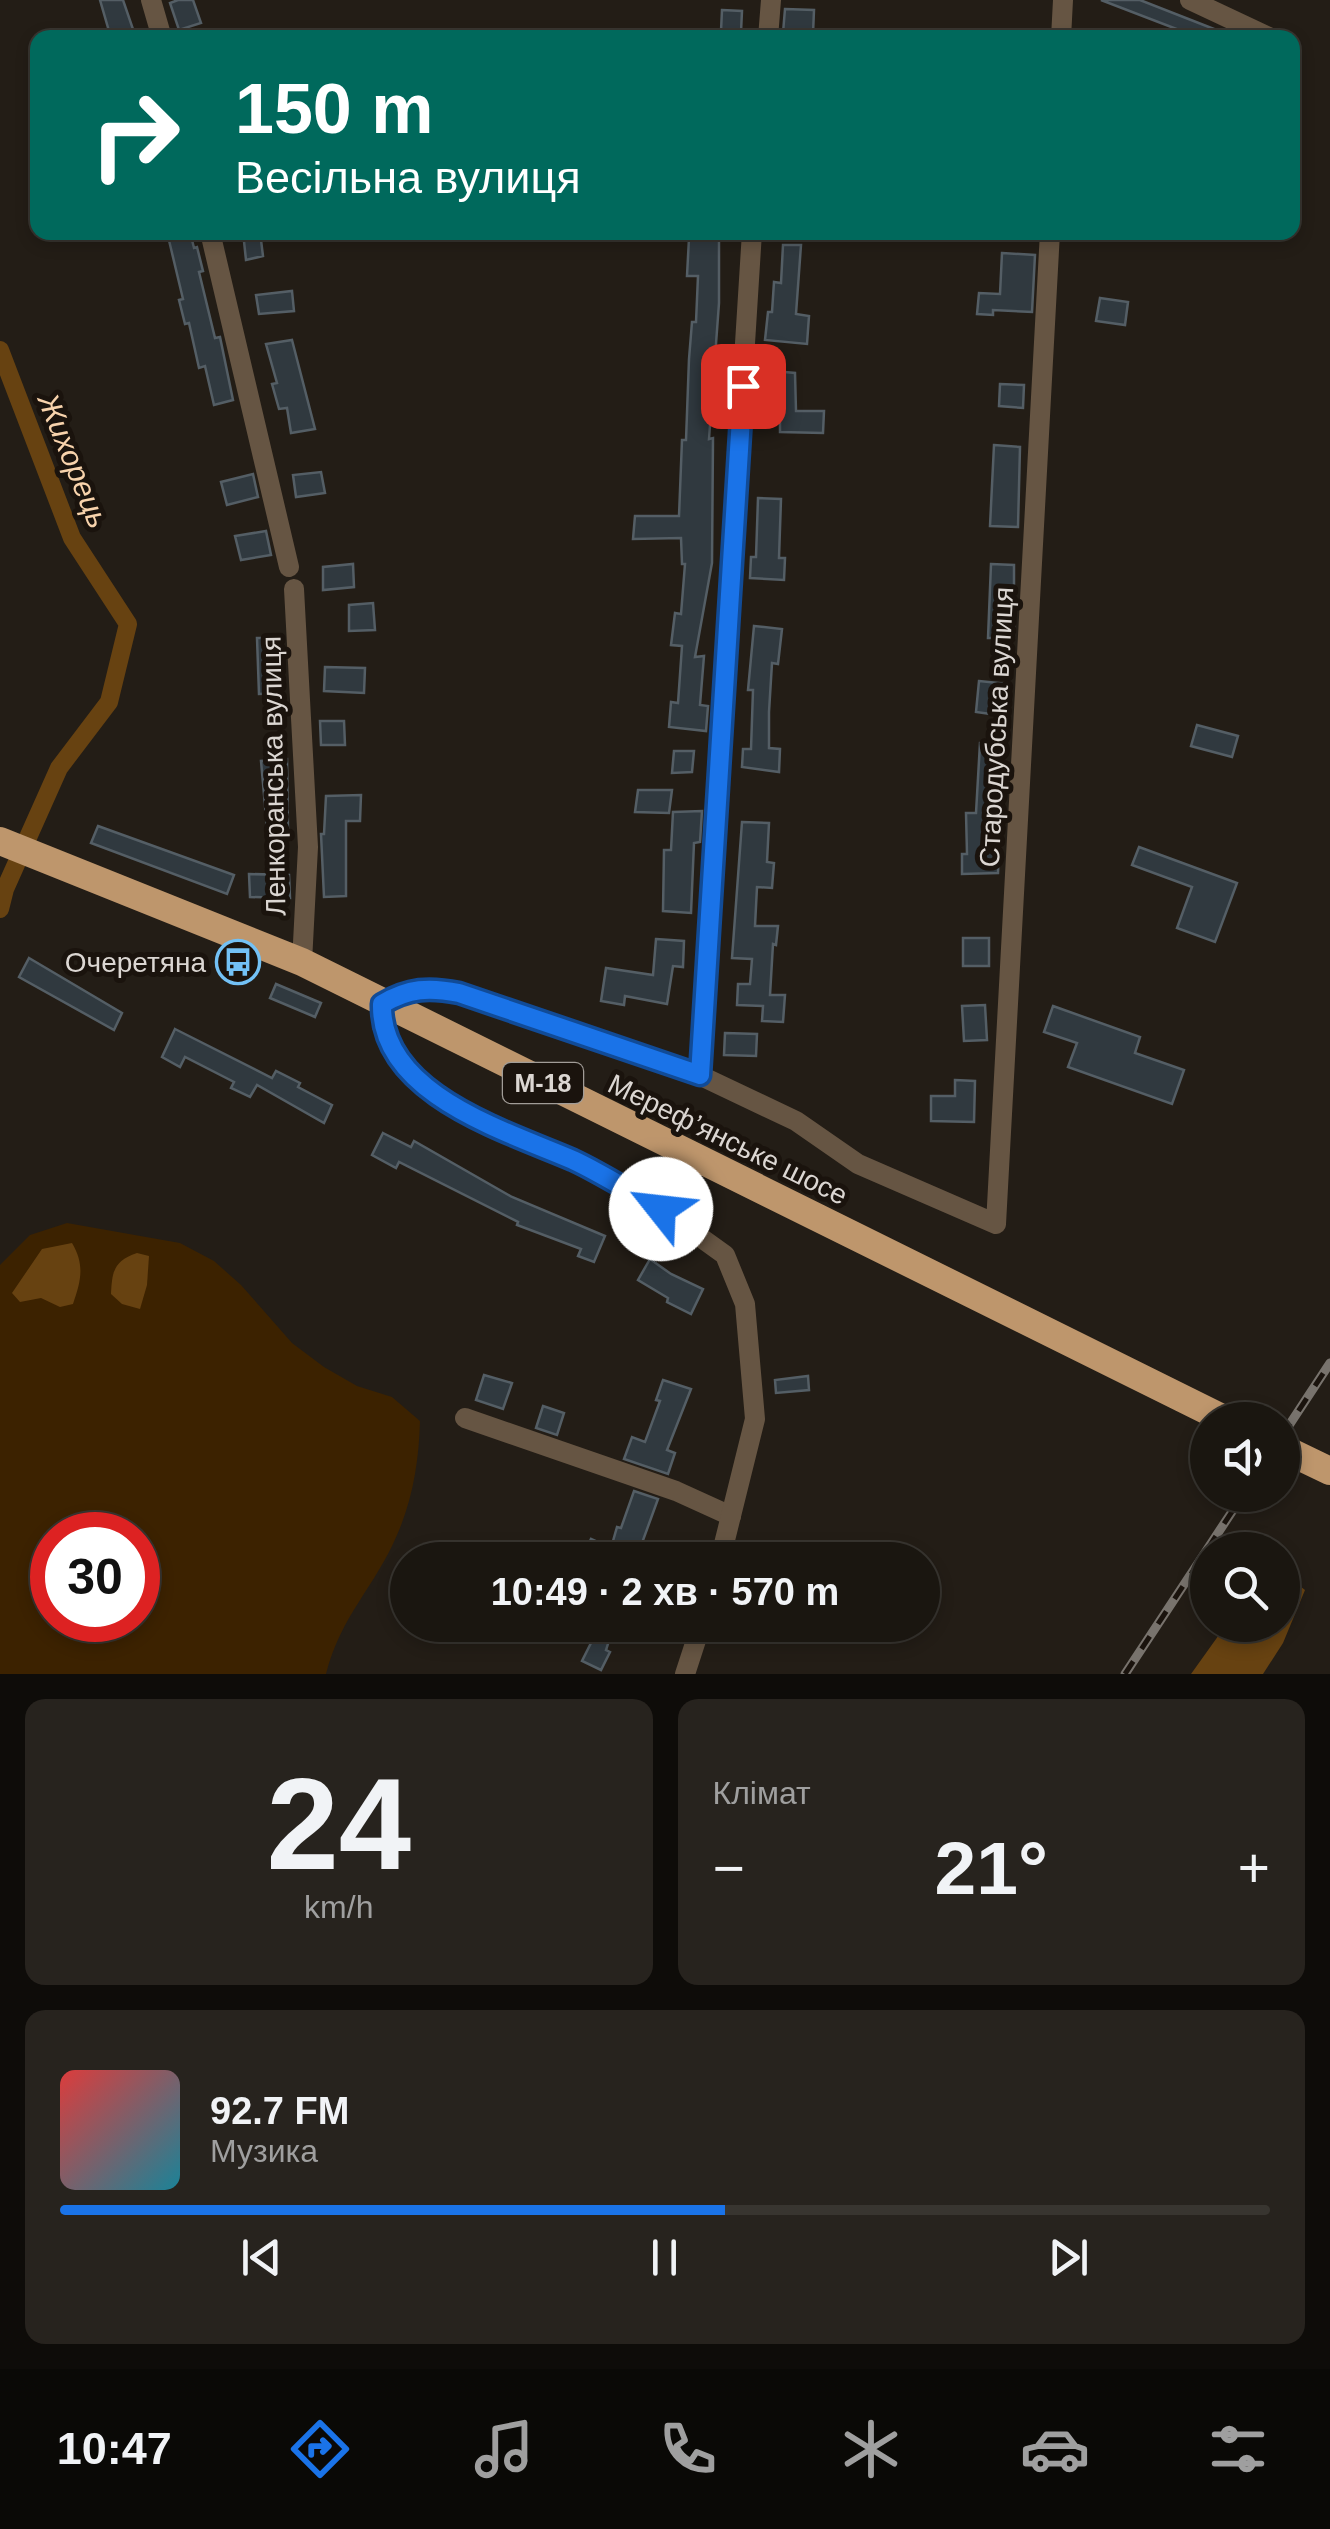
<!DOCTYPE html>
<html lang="uk">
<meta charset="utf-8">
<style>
:root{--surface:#1a1610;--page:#27231e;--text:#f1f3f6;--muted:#9f9f9f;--line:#383530;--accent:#1a73e8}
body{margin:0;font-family:Arial,sans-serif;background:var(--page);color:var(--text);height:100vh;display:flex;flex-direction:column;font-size:38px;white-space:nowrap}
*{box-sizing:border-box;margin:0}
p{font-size:32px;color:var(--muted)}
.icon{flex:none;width:55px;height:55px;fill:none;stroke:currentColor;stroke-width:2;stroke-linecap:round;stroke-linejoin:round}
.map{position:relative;height:1674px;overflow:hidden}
.details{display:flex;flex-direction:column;gap:25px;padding:25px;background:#0e0c09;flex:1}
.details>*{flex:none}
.hud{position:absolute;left:30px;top:30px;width:1270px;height:210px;border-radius:20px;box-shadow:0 5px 15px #0003,0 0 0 2px var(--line);background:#00695c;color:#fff;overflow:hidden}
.buttons{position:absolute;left:1190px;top:1402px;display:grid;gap:20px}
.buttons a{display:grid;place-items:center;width:110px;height:110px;border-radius:50%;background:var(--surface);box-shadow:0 5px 15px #0003,0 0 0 2px var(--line);font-size:50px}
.speed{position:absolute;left:30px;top:1512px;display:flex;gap:20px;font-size:50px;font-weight:700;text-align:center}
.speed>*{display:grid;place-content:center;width:130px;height:130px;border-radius:50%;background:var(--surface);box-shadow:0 5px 15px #0003,0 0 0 2px var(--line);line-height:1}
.speed .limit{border:15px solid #d22;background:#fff;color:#111}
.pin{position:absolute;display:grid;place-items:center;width:85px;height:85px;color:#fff;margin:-42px;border-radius:20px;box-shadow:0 5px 15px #0006}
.me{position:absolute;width:110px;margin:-55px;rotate:299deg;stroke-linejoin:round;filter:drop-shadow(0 0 8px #0008)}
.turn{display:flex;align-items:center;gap:35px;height:210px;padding:0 40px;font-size:45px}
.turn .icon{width:130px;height:130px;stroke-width:2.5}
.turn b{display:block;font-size:70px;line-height:85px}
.big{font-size:75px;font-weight:600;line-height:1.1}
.details .widget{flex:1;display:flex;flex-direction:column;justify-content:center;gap:15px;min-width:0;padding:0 35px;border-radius:20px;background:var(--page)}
.details .dial{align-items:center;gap:0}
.dial b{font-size:130px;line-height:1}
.song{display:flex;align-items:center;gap:30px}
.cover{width:120px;height:120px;border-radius:15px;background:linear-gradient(135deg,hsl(0 70% 55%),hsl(190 70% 35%))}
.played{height:10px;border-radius:5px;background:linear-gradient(90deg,var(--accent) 55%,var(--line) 55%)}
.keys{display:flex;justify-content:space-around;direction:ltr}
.heat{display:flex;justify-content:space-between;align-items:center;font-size:55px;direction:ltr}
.details .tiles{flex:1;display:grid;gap:25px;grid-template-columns:1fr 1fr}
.widget:last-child{grid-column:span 2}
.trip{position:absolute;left:390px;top:1542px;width:550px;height:100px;border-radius:50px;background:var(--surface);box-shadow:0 5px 15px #0003,0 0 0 2px var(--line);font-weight:600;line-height:100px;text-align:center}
.tab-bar{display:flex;height:160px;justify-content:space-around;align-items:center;background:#0a0906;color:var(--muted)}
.tab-bar .icon{width:70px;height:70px}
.tab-bar .on{color:var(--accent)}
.tab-bar b{font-size:45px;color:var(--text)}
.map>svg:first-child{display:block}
</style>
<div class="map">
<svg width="1330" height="1674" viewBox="0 0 1330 1674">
<rect width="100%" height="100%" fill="#231d16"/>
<path fill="#3c2200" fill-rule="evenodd" d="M67,1223l113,20 34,18 27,24 51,58 32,24 33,19 35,11 28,24c-1,39 -7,78 -23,114 -22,52 -56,80 -71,139h-326v-409l30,-30zM52,1535h86v85h-86z"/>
<g fill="#674211">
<path d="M72,1243c13,22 9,38 1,61l-13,3 -19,-9 -21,4 -8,-9 30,-44z"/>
<path d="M137,1253l12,3 -2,29 -7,24 -18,-5 -11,-10c1,-23 3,-33 26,-41z"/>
<polygon points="1283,1573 1305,1590 1283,1643 1263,1674 1191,1674 1226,1625 1282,1625"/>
</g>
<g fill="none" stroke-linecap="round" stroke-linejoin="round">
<polyline stroke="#674211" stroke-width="18" points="0,350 72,538 128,624 109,702 59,768 5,889 0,909"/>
</g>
<g fill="#30393f" stroke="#545e65" stroke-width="2.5">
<polygon points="100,0 123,0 136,38 111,38"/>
<polygon points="178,0 193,0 201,23 179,30 170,3"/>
<polygon points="1101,0 1140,0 1237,38 1185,38 1187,33"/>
<polygon points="785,9 814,10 813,34 783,33"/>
<polygon points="722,10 742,11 741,32 721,31"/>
<polygon points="167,232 190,232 194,248 197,247 203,271 199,272 215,338 220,337 233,400 214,405 205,366 199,368 189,323 185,324 179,300 183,299"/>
<polygon points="243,232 260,232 263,256 246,260"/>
<polygon points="689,238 719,240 719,303 709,439 713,438 712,563 695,657 704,656 700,705 708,706 706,731 669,727 671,702 678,703 682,646 671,645 675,613 681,614 685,564 682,564 681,538 633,539 635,516 679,516 682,440 686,440 689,359 692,322 696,322 698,276 687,276"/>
<polygon points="783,245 801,245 796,314 809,316 807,344 765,340 768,312 772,312 774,282 781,283"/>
<polygon points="1002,253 1035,255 1032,312 993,310 993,315 977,314 979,293 1000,294"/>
<polygon points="292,291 294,311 259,314 256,295"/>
<polygon points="1100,298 1128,302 1125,325 1096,321"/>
<polygon points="292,340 315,429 291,433 287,408 279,409 272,384 277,383 266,344"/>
<polygon points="762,370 795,373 796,411 824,411 823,433 780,432 780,399 762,397"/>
<polygon points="1000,384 1024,385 1023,408 999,406"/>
<polygon points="994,445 1020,447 1018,527 990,526"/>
<polygon points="321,472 325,493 296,497 293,475"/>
<polygon points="253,474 258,497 227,505 221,482"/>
<polygon points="758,498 781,499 779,558 785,558 784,580 750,578 751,557 756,557"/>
<polygon points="266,531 271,555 241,560 235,536"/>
<polygon points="353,564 354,587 323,590 323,567"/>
<polygon points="991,564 1014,565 1014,638 988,638"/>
<polygon points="373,603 375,630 349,631 349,605"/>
<polygon points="754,626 782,629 778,664 772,663 769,712 769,748 780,749 779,772 742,767 743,749 751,749 753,690 748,690"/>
<polygon points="257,638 279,638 281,693 259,694"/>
<polygon points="325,667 365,668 364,693 324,691"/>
<polygon points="979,681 1009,684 1005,716 976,712"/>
<polygon points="320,721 344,721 345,745 321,745"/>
<polygon points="1197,725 1238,736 1232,757 1191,746"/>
<polygon points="980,743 1003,745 998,873 962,874 962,854 967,854 966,813 976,813"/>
<polygon points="674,751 694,751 692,772 672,773"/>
<polygon points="287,759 288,828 267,828 261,761"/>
<polygon points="638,790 672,790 669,813 635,812"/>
<polygon points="361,795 360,821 346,821 346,896 324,897 321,834 324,834 326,796"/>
<polygon points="702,811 700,842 694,843 691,913 663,911 664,850 671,850 673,812"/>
<polygon points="742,822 769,823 767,862 774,863 772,888 757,887 755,926 778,926 776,945 773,944 770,995 785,995 783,1022 762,1021 763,1006 737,1005 738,984 750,984 752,959 732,958"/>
<polygon points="98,826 234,875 227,894 91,843"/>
<polygon points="1139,847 1237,883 1215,942 1177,928 1192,887 1132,865"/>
<polygon points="249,874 289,875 290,898 250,897"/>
<rect x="963" y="938" width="26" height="28"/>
<polygon points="656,939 684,941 683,967 673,966 667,1004 625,996 624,1005 601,1001 606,968 653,975"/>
<polygon points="29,958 122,1013 114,1030 19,977"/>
<polygon points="276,984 321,1003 315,1017 270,998"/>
<polygon points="985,1005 987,1040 964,1041 962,1006"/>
<polygon points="1053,1006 1140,1037 1135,1053 1184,1070 1172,1104 1068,1067 1077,1043 1044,1032"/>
<polygon points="175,1029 272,1078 276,1071 300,1083 298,1087 332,1105 324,1123 257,1085 250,1097 231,1088 234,1082 185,1057 180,1067 162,1057"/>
<polygon points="725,1033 757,1034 756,1056 724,1055"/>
<polygon points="955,1080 975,1081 974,1122 931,1121 931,1096 955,1096"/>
<polygon points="383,1133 411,1147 414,1141 512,1197 605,1236 594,1262 578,1256 581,1249 517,1225 518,1222 399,1162 396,1168 372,1155"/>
<polygon points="650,1259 671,1274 703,1289 691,1314 667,1302 668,1298 638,1280"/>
<polygon points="484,1375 512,1383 503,1409 476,1400"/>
<polygon points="808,1376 809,1390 776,1393 775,1380"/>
<polygon points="663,1380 691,1389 667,1450 675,1453 668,1474 624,1459 632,1437 645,1442 660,1401 656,1400"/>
<polygon points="543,1406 564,1413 557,1435 536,1428"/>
<polygon points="634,1491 658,1499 638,1554 624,1550 622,1553 637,1560 607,1560 586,1550 591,1539 611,1548 617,1527 621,1528"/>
<polygon points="600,1625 614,1625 606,1650 610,1652 601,1670 582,1661"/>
</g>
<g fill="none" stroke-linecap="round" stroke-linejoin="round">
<g stroke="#665543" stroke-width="20">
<polyline points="151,0 162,38"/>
<polyline points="1190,0 1271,38"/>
<polyline points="768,38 771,0"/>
<polyline points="1061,38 1063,0"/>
<polyline points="210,232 289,567"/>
<polyline points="294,589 308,847 302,962"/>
<polyline points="699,1075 752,232"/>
<polyline points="465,1418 676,1491 731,1516"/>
<path d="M720,1560l35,-141 -10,-115 -20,-49 -64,-46 -85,-47 -92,-38 -56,-35 -28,-31 -18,-32v-22c27,-16 47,-16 77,-11l240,82 97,46 62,43 138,60 54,-992"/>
<polyline points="685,1674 701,1625"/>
</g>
<polyline stroke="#be966c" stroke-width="28" points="0,841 302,962 1226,1420"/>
<defs>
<g id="rail">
<polyline points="1282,1436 1330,1363"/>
<polyline points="1125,1674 1243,1495"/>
</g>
</defs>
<use href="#rail" stroke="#78736d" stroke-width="9"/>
<use href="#rail" stroke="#1a130d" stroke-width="5" stroke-dasharray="15" stroke-linecap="butt"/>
<polyline stroke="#be966c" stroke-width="28" points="1282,1448 1330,1471"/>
</g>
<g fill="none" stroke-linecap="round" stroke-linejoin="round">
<defs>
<path id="route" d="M661,1209c-29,-16 -58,-35 -88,-49 -67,-29 -193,-66 -191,-156 27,-16 47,-17 77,-11l241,82 43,-689"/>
</defs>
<use href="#route" stroke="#114b97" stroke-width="25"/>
<use href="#route" stroke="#1a73e8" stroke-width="18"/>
</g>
<defs>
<symbol id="bus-ring" viewBox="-11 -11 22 22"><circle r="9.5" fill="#1a130d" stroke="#73c1f5" stroke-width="1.5"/><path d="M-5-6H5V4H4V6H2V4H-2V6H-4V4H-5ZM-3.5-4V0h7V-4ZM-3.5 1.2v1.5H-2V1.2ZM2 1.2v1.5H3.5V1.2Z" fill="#73c1f5"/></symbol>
</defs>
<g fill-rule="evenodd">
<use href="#bus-ring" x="213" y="937" width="50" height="50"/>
</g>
<g text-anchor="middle" stroke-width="10" stroke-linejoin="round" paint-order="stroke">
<rect fill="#1a130d" stroke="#a19c97" stroke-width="2.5" x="503" y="1063" width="80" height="40" rx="8"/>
<g font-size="25" font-weight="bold" fill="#dbd6d2">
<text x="543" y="1092">М-18</text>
</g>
<g font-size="28" fill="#dbd6d2" stroke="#1a130d">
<text transform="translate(996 727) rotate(-87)" y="10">Стародубська вулиця</text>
<text transform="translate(273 776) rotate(-91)" y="10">Ленкоранська вулиця</text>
<text transform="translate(728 1139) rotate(26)" y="10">Мереф’янське шосе</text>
</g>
<g font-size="28" fill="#dbd6d2" stroke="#1a130d" text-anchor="end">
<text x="206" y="972">Очеретяна</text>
</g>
<g font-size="30" font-style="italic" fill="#f8d3ac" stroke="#1a130d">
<text transform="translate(73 461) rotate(68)" y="10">Жихорець</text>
</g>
</g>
</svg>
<div class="buttons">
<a><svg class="icon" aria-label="sound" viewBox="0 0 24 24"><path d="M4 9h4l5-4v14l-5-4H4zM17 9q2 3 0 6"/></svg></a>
<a><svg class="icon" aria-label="search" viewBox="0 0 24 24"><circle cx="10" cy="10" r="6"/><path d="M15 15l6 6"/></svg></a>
</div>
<div class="speed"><div class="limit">30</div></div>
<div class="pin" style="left:743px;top:386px;background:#d93025"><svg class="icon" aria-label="arrive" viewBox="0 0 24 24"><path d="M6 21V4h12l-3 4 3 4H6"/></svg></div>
<svg class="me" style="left:661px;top:1209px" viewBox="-20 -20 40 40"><circle r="19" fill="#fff"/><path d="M0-13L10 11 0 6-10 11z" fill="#1a73e8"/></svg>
<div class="trip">10:49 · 2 хв · 570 m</div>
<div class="hud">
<div class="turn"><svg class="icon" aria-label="right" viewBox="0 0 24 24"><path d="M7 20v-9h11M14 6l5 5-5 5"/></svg><div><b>150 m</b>Весільна вулиця</div></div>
</div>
</div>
<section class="details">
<div class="tiles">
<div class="widget dial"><b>24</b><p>km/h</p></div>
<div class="widget"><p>Клімат</p>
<div class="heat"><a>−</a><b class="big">21°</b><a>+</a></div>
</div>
<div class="widget">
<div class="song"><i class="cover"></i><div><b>92.7 FM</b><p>Музика</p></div></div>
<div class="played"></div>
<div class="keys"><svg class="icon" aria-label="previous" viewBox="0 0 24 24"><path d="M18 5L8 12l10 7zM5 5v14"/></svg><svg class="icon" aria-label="pause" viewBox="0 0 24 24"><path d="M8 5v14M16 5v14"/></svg><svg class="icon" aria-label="next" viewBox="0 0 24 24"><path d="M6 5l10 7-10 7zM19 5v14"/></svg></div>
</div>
</div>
</section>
<nav class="tab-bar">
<b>10:47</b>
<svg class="icon on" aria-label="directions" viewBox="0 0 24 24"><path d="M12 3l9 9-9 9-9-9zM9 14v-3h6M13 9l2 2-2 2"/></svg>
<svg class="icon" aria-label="music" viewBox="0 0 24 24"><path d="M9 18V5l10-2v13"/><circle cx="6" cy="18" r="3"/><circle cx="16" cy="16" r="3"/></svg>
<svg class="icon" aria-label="phone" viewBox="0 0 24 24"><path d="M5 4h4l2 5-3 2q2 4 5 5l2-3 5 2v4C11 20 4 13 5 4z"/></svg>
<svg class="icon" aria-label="climate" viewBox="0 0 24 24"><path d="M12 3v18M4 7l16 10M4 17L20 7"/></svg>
<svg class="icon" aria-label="car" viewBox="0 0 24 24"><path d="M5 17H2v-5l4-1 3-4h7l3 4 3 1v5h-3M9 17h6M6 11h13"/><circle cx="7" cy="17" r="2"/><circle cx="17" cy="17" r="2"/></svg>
<svg class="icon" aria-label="filters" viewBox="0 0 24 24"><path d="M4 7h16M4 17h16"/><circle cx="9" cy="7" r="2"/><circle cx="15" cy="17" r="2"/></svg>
</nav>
